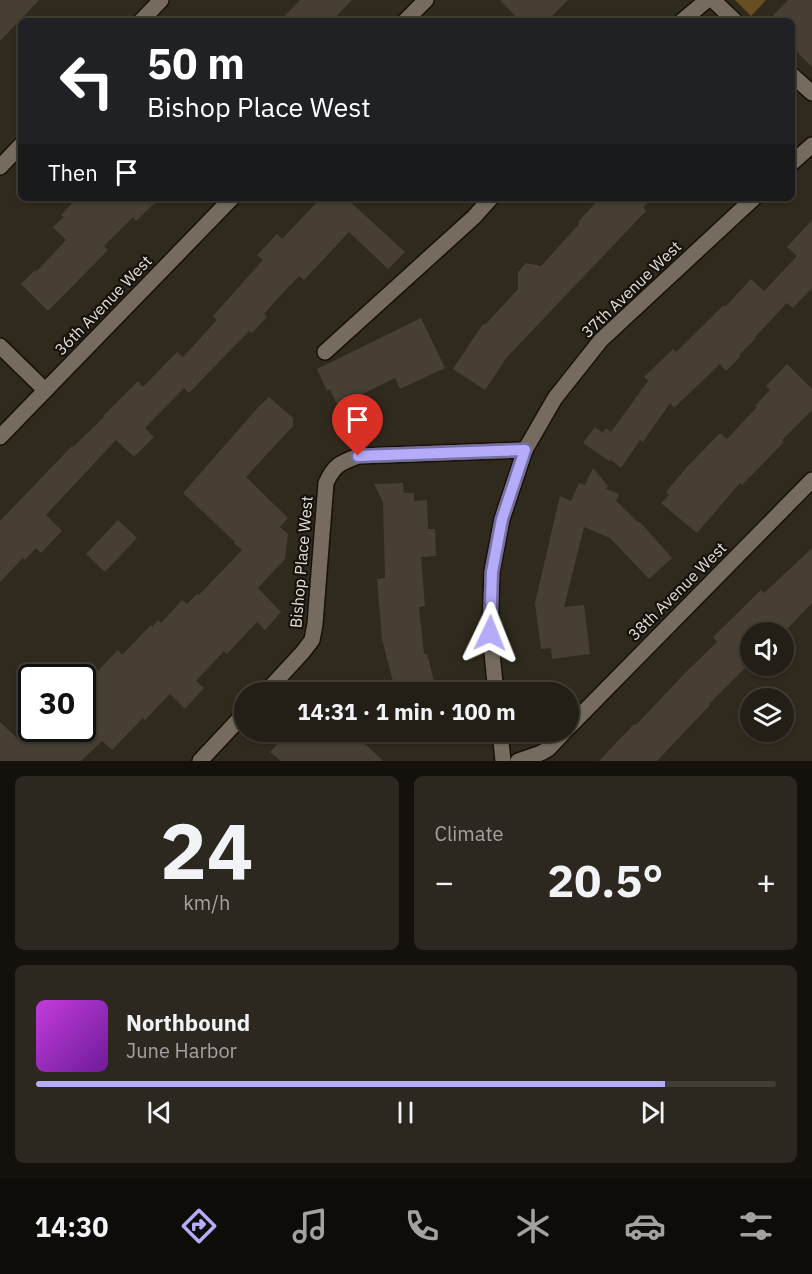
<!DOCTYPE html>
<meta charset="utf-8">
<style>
:root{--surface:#241f16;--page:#2c271f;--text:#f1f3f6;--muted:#a3a2a1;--line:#413d35;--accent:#b4acf9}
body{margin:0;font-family:"IBM Plex Sans",sans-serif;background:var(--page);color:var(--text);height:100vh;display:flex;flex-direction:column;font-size:22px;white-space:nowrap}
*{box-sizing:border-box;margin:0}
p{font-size:20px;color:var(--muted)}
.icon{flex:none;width:33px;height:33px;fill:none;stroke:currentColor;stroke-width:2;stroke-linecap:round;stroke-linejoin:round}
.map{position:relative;height:761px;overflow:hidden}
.panel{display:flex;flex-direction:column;gap:15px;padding:15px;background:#14110c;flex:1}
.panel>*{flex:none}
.hud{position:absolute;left:18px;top:18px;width:777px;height:183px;border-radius:9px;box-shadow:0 2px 4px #0004,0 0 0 2px var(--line);background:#202124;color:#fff;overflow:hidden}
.fabs{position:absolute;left:740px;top:622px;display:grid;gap:12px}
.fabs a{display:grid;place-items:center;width:54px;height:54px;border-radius:50%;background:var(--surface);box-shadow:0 2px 4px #0004,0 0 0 2px var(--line);font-size:30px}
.speed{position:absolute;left:18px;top:664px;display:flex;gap:12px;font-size:30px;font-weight:700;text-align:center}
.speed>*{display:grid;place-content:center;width:78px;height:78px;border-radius:50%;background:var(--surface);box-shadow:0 2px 4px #0004,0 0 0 2px var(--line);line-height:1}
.speed .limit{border:3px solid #111;border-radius:9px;background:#fff;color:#111}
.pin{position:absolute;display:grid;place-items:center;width:51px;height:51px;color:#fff;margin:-62px -26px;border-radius:50% 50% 50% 0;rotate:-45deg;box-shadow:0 0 6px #0007}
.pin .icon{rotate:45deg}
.me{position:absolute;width:66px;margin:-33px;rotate:2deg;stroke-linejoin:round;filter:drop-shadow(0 0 4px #0008)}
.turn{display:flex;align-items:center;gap:21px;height:126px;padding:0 30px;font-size:27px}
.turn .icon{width:78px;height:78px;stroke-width:2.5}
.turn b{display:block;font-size:42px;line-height:51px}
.then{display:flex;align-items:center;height:57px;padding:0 30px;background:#0003;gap:12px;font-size:22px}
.big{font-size:45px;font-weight:700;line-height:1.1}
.panel .widget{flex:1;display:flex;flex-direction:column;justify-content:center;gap:9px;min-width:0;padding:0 21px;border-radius:9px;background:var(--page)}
.panel .dial{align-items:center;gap:0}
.dial b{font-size:78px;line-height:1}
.song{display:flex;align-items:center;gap:18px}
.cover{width:72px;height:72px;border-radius:9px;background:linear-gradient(135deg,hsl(290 70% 55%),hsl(280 70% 35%))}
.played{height:6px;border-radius:3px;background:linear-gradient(90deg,var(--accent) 85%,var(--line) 85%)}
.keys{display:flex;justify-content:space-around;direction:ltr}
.heat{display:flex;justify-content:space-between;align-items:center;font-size:33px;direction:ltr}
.panel .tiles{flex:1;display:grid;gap:15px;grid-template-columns:1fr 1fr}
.widget:last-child{grid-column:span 2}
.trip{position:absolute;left:234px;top:682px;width:345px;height:60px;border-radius:30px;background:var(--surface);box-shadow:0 2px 4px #0004,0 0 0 2px var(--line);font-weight:700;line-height:60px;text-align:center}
.dock{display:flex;height:96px;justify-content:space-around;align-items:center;background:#0e0c09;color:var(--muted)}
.dock .icon{width:42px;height:42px}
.dock .current{color:var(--accent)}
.dock b{font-size:27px;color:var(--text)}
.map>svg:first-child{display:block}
</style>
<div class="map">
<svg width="812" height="761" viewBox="0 0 812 761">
<rect width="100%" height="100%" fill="#30291d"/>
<polygon fill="#694e22" points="735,0 766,0 751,16"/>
<g fill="#473f33">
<polygon points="0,0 39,0 0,41"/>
<polygon points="300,0 352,0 332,21 280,21"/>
<polygon points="500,0 568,0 547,21 520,21"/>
<polygon points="788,0 812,0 812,67 792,47 792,21 768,21"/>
<polygon points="114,198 160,198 136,221 133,217 104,246 108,250 48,311 21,284 35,270 36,272 66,240 53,227 64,217 61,215 74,201 119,203"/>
<polygon points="321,198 346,198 405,252 388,269 349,232 304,280 299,276 290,286 290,285 264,314 267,317 252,333 249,331 189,393 184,388 145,428 154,437 134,457 116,440 46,515 62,531 41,553 36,548 25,560 23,558 0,582 0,521 72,446 73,447 104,417 103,416 138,381 143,387 177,352 183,357 217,320 213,316 263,260 257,255 277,234 282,239"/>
<polygon points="600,198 652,198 643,207 646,211 507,357 485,390 453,369 483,324 485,325 518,289 518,272 526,263 541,266 580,223 578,222"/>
<polygon points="812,220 812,288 793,308 787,303 755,337 756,338 739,355 741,356 726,371 720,364 674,408 670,403 643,442 640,440 621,468 611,460 609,461 583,443 595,427 603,433 606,428 611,432 648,381 644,377 673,349 676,352 724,305 725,307 751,279 764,291 797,256 787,247"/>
<polygon points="421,318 445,368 400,389 395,378 344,403 336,403 330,389 327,391 317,369"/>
<polygon points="787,364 812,389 812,410 782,440 784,442 742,485 740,483 697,533 661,503 669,495 666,492 686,468 720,433 727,439 757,407 755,406 770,390 766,386"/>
<polygon points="269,397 293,418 293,426 246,477 288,518 280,527 288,534 285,559 258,588 281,612 265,630 257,622 227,654 224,651 196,681 204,688 185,709 170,694 145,720 143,718 112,750 102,741 81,761 0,761 0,722 19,740 30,729 82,729 82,687 118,650 122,655 151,625 152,627 158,620 161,623 182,600 187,604 197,594 199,595 242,550 234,543 235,542 183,493 262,403 262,404"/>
<polygon points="593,468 608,486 606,489 619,494 616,501 639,523 640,522 672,558 649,579 610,538 584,527 564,607 584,605 590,654 552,659 551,648 541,649 535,603 560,496 571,501 579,483 585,485"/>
<polygon points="403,483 404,493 414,493 414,501 427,500 428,529 435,529 436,556 421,557 425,606 419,607 424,654 427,654 437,693 412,693 410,683 400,693 396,693 382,639 377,579 385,578 383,502 374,484"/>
<polygon points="118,520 137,538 105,572 86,554"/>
<polygon points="812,548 812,603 783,633 783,631 781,633 750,633 750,663 709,704 710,705 657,761 599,761 634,724 636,725 685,673 717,642 713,637 761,590 764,593"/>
<polygon points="289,732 353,732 383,761 281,761 270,752"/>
</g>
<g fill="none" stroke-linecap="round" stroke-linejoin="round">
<defs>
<g id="service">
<polyline points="713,0 735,21"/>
<polyline points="141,21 161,0"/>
<polyline points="682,21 707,0"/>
<polyline points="792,75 812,93"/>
<polyline points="0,167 21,145"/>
<polyline points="325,352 474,217 491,198"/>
</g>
<g id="minor">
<polyline points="405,21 426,0"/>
<polyline points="792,163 812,145"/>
<polyline points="0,346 45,390"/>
<polyline points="0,437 232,198"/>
<path d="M265,693l37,-40 10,-13 3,-16 11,-141c8,-18 14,-20 32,-27l167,-6"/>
<polyline points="496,693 490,633 492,571 502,519 525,450 555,398 601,340 754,198"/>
<polyline points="568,728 812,480"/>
<polyline points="500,732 503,761"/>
<polyline points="200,761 244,714"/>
<polyline points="518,761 541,753 548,749 564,732"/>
</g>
</defs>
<use href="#service" stroke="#181107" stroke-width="18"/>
<use href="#minor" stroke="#181107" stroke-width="18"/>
<use href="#service" stroke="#756c5f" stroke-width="15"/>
<use href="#minor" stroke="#756c5f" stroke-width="15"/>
</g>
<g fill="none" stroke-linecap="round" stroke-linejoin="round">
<defs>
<polyline id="route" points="358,456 525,450 502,519 492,572 490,633"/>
</defs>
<use href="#route" stroke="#7570a2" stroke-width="15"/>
<use href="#route" stroke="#b4acf9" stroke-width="10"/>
</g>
<g text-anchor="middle" stroke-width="4.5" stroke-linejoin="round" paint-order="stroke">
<g font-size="16" fill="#e4dfd7" stroke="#15120d">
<text transform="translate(631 289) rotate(-44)" y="6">37th Avenue West</text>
<text transform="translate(103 305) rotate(-46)" y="6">36th Avenue West</text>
<text transform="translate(301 562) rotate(-85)" y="6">Bishop Place West</text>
<text transform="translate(677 591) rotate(-45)" y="6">38th Avenue West</text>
</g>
</g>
</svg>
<div class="fabs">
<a><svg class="icon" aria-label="sound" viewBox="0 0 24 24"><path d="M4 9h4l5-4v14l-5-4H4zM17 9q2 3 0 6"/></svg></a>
<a><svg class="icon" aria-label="layers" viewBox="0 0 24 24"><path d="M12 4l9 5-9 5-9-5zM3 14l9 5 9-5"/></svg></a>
</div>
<div class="speed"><div class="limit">30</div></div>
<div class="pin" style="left:358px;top:456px;background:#d93025"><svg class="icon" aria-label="arrive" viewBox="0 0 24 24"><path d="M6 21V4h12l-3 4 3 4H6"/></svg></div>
<svg class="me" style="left:490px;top:633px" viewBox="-20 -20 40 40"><path d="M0-17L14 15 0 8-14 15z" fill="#b4acf9" stroke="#fff" stroke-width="4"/></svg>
<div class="trip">14:31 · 1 min · 100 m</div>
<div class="hud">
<div class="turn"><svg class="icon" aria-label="left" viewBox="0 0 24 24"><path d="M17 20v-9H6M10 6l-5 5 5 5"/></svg><div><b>50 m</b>Bishop Place West</div></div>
<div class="then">Then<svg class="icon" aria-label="arrive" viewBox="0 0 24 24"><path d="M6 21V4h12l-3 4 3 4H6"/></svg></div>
</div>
</div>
<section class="panel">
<div class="tiles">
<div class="widget dial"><b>24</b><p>km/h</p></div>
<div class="widget"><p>Climate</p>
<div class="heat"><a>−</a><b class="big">20.5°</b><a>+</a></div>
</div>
<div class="widget">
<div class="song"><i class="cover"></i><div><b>Northbound</b><p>June Harbor</p></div></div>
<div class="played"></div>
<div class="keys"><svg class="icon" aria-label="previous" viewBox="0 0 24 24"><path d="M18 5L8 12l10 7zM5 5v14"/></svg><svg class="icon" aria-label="pause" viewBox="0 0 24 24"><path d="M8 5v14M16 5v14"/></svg><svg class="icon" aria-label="next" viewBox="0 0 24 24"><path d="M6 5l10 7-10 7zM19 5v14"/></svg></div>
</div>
</div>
</section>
<nav class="dock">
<b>14:30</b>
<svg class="icon current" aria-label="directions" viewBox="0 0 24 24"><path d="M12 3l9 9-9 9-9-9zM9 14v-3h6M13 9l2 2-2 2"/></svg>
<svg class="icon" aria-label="music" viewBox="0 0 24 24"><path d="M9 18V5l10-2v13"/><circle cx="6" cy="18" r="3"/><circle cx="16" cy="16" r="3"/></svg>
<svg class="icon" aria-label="phone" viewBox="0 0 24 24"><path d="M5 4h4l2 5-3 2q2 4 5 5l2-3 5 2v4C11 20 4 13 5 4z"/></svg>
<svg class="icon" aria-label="climate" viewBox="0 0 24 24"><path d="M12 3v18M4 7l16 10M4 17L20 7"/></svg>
<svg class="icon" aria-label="car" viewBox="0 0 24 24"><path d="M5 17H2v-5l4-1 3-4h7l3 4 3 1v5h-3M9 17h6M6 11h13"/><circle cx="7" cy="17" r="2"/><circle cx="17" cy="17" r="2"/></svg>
<svg class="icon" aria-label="filters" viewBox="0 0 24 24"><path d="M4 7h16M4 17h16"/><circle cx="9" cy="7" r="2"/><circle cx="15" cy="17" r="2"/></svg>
</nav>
